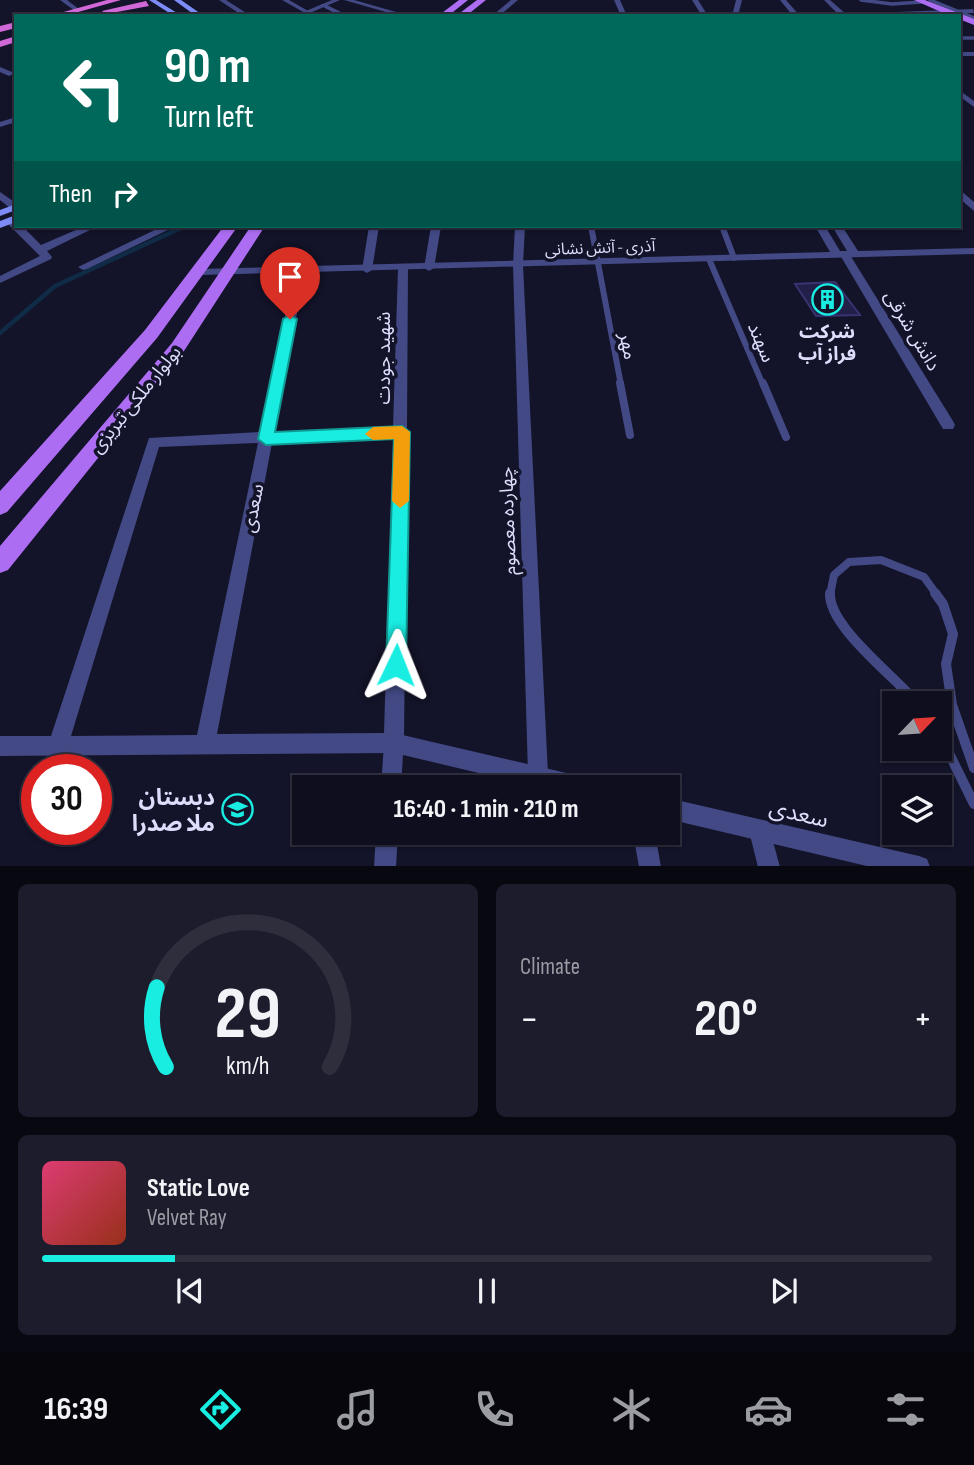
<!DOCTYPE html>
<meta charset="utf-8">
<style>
:root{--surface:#0e0e1f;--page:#1c1c2c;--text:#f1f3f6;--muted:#9b9ca4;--line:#2e2e3d;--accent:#19ede2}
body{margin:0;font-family:"Sofia Sans Condensed","Noto Sans Arabic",sans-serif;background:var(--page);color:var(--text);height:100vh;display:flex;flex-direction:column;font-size:26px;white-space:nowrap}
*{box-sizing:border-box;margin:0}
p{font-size:23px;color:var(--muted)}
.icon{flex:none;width:38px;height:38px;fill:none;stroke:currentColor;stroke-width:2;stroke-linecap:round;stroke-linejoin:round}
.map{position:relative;height:866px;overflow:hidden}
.drawer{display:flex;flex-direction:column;gap:18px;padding:18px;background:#080811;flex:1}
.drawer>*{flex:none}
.guide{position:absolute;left:14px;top:14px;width:947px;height:214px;border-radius:0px;box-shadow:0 2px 5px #0004,0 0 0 2px var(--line);background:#00695c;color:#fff;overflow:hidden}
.needle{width:46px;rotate:65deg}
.controls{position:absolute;left:882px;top:691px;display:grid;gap:14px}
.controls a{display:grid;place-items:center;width:70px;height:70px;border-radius:0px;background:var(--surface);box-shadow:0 2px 5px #0004,0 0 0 2px var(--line);font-size:35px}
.speed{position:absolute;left:21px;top:754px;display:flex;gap:14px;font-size:35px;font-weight:700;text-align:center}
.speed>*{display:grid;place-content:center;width:91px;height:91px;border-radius:50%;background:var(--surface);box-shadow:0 2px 5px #0004,0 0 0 2px var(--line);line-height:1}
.speed .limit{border:10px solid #d22;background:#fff;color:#111}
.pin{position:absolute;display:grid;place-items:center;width:60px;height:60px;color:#fff;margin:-72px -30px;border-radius:50% 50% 50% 0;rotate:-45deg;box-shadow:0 0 7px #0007}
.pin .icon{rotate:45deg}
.me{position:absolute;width:77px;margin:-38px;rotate:2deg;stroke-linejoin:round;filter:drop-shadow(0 0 5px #0008)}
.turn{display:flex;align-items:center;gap:24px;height:147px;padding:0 35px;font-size:32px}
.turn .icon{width:91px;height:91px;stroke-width:2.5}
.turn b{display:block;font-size:49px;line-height:60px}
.then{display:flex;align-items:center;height:66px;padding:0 35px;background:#0003;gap:14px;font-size:26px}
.big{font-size:52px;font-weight:700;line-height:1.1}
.drawer .card{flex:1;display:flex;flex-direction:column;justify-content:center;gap:10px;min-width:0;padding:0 24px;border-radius:10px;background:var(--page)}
.drawer .dial{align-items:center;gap:0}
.dial svg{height:182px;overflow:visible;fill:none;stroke:var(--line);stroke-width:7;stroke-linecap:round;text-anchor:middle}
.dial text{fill:var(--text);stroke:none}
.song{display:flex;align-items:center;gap:21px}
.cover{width:84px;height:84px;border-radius:10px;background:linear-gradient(135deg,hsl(340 70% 55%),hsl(10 70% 35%))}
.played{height:7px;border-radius:4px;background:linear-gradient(90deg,var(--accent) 15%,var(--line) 15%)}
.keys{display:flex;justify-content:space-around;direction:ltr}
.heat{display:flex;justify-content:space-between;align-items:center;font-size:38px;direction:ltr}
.drawer .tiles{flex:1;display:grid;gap:18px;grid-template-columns:1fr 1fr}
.card:last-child{grid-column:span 2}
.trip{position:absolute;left:292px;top:775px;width:388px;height:70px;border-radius:0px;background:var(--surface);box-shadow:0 2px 5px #0004,0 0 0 2px var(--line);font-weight:700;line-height:70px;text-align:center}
.menu{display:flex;height:112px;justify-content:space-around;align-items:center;background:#06060c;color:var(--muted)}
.menu .icon{width:49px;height:49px}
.menu .current{color:var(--accent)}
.menu b{font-size:32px;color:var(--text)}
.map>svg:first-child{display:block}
</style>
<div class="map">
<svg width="974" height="867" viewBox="0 0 974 867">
<rect width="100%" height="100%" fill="#131329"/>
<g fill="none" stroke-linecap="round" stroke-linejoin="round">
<polyline stroke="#0f2b45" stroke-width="4.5" points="0,333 55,286 185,226"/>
</g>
<polygon fill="#222048" stroke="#373472" stroke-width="2" points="835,282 860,315 816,316 795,284"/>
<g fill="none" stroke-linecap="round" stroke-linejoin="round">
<polyline stroke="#3bb399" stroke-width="2" stroke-dasharray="2 2.5" stroke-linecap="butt" points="32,16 42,13"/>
<g stroke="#424984" stroke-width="3.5">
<polyline points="861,0 892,4 922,2"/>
<polyline points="930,0 974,18"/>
<polyline points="959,38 974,38"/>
</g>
<g stroke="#424984" stroke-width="6">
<polyline points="591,226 621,385"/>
<polyline points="722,226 734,258"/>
<polyline points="709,259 763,385"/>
</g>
<g stroke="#424984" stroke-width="8">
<polyline points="620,383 630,435"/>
<polyline points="763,383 786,437"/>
<polyline points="830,595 834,575 849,562 881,560 924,577 937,595"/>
</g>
<g stroke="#424984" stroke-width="10">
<path d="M830,593c-2,34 67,85 88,111"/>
<polyline points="935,593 943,604 953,634 946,664 952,705 974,768"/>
<polyline points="940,735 974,804"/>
</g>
<g fill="#424984" fill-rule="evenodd">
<polygon points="60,0 67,0 80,10 75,11"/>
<polygon points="219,0 226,0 251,16 243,16"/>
<polygon points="282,0 289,0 310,12 305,13"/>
<polygon points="344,0 354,0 396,12 393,14"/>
<polygon points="511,0 518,0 499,16 492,16"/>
<polygon points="614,0 620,0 627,16 621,16"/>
<polygon points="736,0 742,0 738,16 732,16"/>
<polygon points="780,0 786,0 800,16 793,16"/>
<polygon points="824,0 830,0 846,14 973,9 974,13 840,16"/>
<polygon points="321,4 325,4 349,16 340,16 321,6"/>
<polygon points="0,67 12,72 13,74 9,76 0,72"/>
<polygon points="16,117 16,122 0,127 0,122"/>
<polygon points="0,192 16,203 16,210 11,209 0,200"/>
<polygon points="10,217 16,220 16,226 22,226 41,245 85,226 98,226 47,251 52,257 51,259 0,283 0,276 40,256 6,222 5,220"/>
<polygon points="163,226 176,226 87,269 83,270 78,267"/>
<polygon points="369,226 379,226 372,270 367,273 362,270"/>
<polygon points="431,226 441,226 434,268 429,271 424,268"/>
<polygon points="515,226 525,226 523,265 548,774 545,781 538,784 531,781 528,774 513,265"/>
<polygon points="845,252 850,255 953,421 955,425 953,429 943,429 840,255"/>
<path d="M403,265l5,3 -1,160 2,4 -2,4 -3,307 -3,7 -7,3 -394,3v-20h51l98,-298 111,-6 35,-162 4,-1 6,3 -31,160 119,-5 5,-159zM393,438l-9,295 -167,1 55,-291zM258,443l-61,292 -126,1 88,-289z"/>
<polygon points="760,820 768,823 780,867 758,867 749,831 752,823"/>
<polygon points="633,833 655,833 661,867 639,867"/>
</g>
<g fill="#424984" fill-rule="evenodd">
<polygon points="332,0 340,0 303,16 294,16"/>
<polygon points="692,0 698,0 708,16 702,16"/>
<rect x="959" y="52" width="15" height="4"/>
<polygon points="959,90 974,101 974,107 959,96"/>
<polygon points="959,189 974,202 974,211 959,198"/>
<polygon points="815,226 825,226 840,251 847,251 832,226 842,226 858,251 974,248 974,254 200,275 194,272 200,269 830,252"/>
<polygon points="394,733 588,778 595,781 598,788 542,788 403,755 401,788 381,788 384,743 387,736"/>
<polygon points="668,798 919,856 927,859 930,867 871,867 668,819"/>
<polygon points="376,833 398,833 396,867 374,867"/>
</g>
<g fill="#7c8bf5" fill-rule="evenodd">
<polygon points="149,0 156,0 182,16 174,16"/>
<polygon points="174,0 181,0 204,16 196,16"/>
<polygon points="16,204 16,210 0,216 0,210"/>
<polygon points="16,215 16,222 0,228 0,221"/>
</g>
<g fill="#ad6df3" fill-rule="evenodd">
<polygon points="459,0 468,0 448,16 438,16"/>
<polygon points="477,0 486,0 466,16 456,16"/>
<polygon points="914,0 925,0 974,19 974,25 959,19 959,16 950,16"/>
<polygon points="224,226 238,226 157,338 7,512 0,515 0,491 145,330"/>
<polygon points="251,226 265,226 184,351 8,570 0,573 0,546 172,343"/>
</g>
<g fill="#d068d8" fill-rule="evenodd">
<polygon points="107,0 121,0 64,16 49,16"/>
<polygon points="146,1 149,6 106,14 102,11"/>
<polygon points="16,22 16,28 0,32 0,26"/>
<polygon points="16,36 16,42 0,47 0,41"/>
</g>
</g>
<polygon fill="#19ede2" stroke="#109a93" stroke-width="2" points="290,315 297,319 275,432 402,426 410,432 406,665 403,672 396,675 389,672 386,665 394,439 266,445 258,439 283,319"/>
<polygon fill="#f59e0b" points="402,426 410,432 409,501 400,508 392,501 394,439 373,440 365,434 373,427"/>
<defs>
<symbol id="building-ring" viewBox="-11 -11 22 22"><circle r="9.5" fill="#131329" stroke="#19ede2" stroke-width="1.5"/><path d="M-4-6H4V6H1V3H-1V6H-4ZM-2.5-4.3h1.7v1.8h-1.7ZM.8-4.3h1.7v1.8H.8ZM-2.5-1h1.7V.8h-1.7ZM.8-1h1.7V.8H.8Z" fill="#19ede2"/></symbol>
<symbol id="school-ring" viewBox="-11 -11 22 22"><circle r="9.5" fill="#131329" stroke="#19ede2" stroke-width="1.5"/><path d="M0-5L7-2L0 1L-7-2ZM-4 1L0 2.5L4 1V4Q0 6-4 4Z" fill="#19ede2"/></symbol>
</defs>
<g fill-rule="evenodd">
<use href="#building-ring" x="810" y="282" width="35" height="35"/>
<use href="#school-ring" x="220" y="792" width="35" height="35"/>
</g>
<g text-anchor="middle" stroke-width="7" stroke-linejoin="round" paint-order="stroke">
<g font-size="16" fill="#dddefc" stroke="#131329">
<text transform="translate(600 247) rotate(-2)" y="6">آذرى - آتش نشانى</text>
</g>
<g font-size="19" fill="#dddefc" stroke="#131329">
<text transform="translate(913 330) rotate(59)" y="7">دانش شرقی</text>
<text transform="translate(762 342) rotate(67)" y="7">سهند</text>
<text transform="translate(629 346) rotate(79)" y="7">مهر</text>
<text transform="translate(383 358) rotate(-90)" y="7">شهید جودت</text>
<text transform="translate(135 399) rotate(-51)" y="7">بولوار ملکی تبریزی</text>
<text transform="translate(252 508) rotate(-79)" y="7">سعدی</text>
<text transform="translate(507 521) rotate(-92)" y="7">چهارده معصوم</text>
</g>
<g font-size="19" font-weight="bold" fill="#dddefc" stroke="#131329">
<text x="827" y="338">شرکت<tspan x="827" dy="22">فراز آب</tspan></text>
</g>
<g font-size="23" font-weight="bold" fill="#dddefc" stroke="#131329" text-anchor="end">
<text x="215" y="805">دبستان<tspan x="215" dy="26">ملا صدرا</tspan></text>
</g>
<g font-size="23" fill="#dddefc" stroke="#131329">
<text transform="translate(799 813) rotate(13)" y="8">سعدی</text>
</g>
</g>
</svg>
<div class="controls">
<a><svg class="needle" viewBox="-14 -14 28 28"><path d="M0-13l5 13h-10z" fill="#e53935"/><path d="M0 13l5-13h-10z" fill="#9b9ca4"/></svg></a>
<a><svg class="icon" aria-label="layers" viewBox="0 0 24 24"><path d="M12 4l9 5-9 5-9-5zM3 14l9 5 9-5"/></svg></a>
</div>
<div class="speed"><div class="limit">30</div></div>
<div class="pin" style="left:290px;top:319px;background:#d93025"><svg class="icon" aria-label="arrive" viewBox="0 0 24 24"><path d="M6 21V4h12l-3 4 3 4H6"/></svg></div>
<svg class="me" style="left:396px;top:665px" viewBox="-20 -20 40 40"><path d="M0-17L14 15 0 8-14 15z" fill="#19ede2" stroke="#fff" stroke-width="4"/></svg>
<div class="trip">16:40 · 1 min · 210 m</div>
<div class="guide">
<div class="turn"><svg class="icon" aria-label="left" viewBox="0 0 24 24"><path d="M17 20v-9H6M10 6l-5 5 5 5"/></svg><div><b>90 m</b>Turn left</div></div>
<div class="then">Then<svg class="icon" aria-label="right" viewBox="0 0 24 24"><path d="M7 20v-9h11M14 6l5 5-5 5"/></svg></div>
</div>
</div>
<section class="drawer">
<div class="tiles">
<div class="card dial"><svg viewBox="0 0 100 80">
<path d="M14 69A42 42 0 1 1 86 69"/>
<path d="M14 69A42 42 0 0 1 10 34" stroke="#19ede2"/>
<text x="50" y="56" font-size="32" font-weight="700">29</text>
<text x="50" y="72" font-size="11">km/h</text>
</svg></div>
<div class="card"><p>Climate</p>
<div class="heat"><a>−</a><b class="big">20°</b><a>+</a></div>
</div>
<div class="card">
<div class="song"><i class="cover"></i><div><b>Static Love</b><p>Velvet Ray</p></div></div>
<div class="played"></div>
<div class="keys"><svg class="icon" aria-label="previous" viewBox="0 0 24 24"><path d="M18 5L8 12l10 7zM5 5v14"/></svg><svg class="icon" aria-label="pause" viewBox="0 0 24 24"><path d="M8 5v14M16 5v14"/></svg><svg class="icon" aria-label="next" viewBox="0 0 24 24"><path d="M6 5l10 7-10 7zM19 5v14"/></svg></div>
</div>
</div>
</section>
<nav class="menu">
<b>16:39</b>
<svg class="icon current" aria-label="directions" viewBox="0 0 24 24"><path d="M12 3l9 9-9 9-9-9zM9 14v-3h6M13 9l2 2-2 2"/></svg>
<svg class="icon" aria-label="music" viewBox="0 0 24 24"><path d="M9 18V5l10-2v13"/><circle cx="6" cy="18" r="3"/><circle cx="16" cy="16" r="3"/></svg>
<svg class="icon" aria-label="phone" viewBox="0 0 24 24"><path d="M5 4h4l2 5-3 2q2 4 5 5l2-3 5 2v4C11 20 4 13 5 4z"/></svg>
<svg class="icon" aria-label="climate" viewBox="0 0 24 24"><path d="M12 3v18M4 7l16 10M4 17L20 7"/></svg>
<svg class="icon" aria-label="car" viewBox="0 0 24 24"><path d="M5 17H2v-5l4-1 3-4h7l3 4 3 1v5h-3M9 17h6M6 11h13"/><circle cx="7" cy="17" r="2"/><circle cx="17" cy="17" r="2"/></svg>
<svg class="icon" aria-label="filters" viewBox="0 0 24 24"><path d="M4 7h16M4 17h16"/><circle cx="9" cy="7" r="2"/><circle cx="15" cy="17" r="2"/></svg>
</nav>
